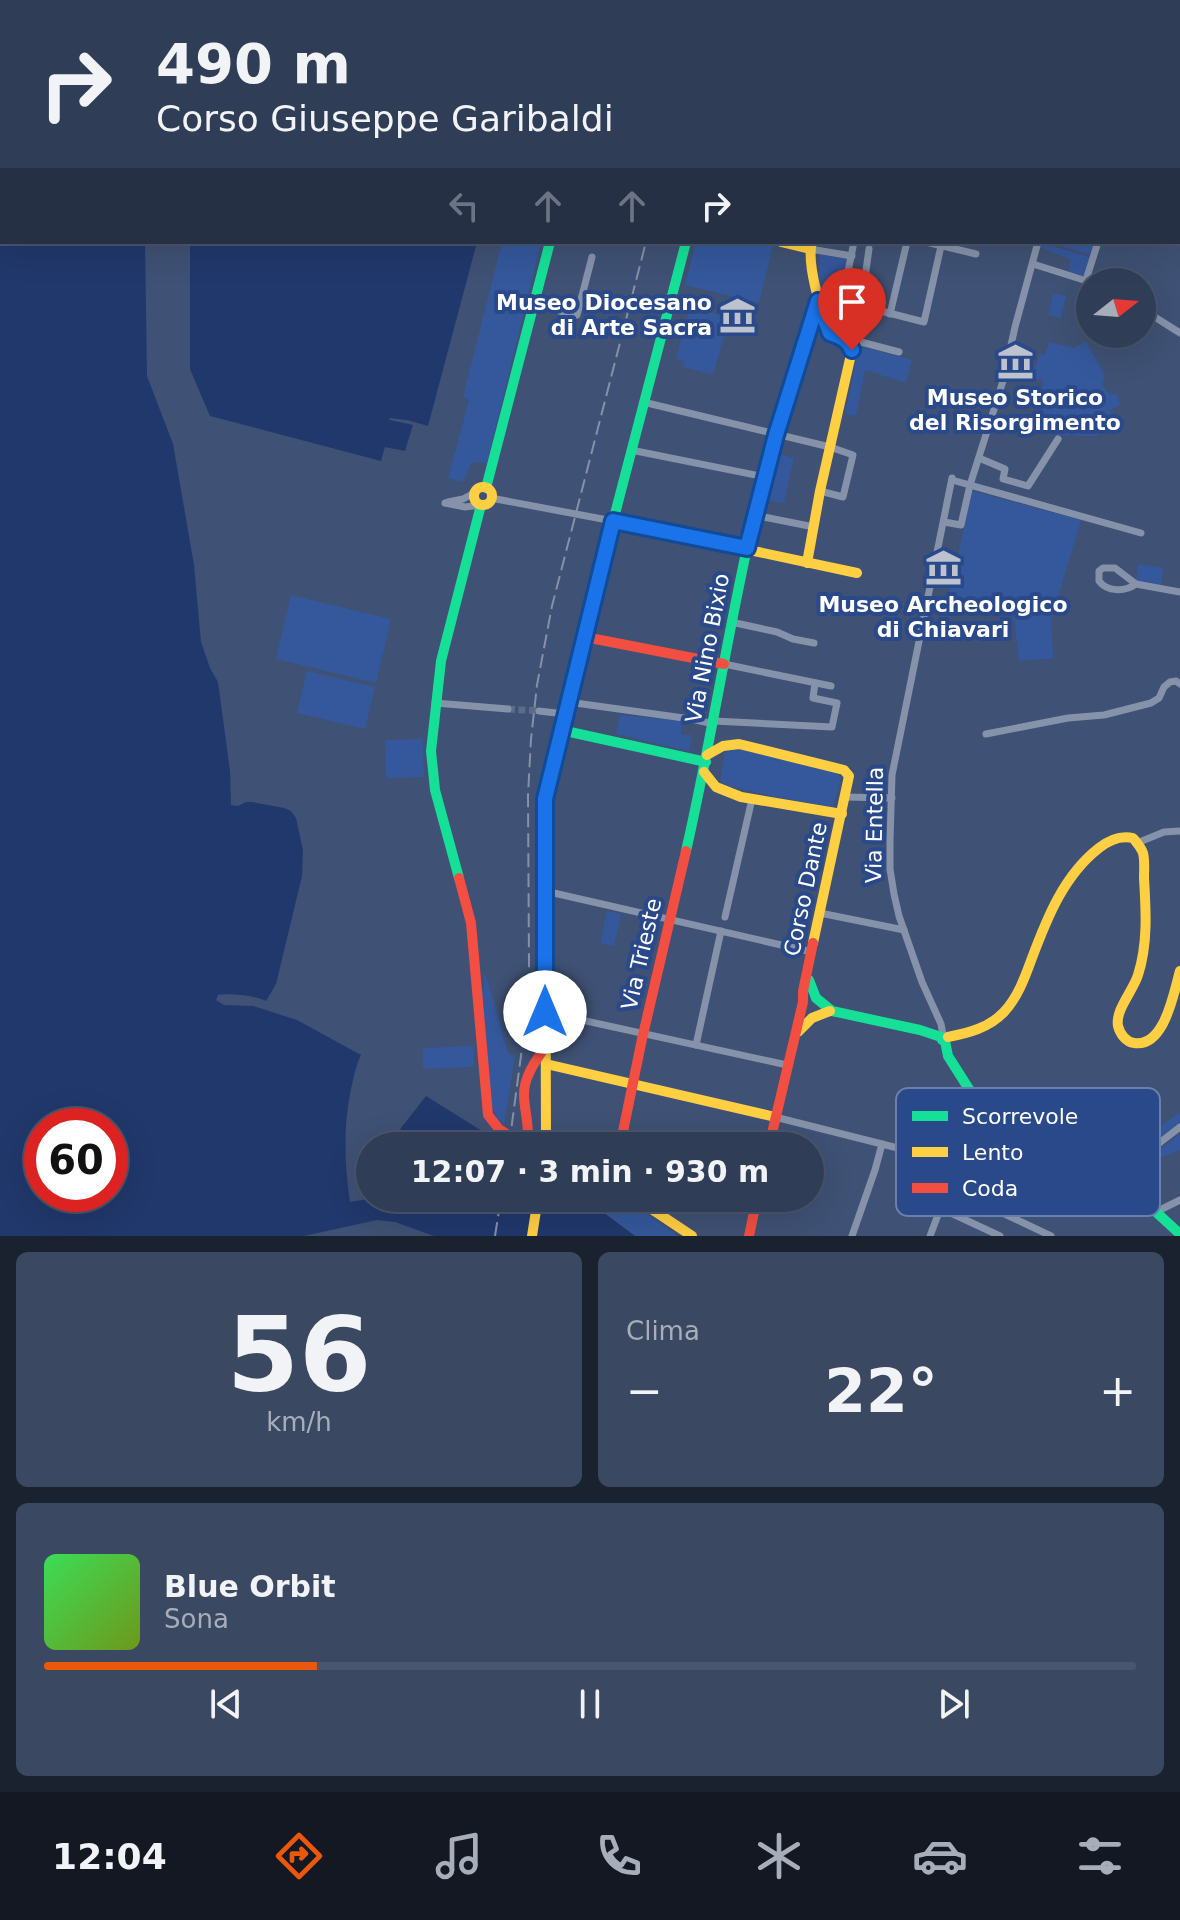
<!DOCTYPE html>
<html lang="it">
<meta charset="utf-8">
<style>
:root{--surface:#2f3d57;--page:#3b4861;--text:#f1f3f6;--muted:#a7aeba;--line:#4a566d;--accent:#ea580c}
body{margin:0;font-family:"DejaVu Sans",sans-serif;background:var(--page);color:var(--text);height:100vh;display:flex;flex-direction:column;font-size:30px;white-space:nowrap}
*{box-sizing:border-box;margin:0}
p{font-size:26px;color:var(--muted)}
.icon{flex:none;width:44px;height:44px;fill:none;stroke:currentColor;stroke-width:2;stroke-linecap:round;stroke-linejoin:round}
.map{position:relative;height:1236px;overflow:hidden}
.details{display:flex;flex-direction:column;gap:16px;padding:16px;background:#1a2230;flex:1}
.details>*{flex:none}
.top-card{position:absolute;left:0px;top:0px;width:1180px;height:244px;box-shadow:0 8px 32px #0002,0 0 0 2px var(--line);background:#2f3d57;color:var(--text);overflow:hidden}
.needle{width:52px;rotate:73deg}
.tools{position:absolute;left:1076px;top:268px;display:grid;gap:16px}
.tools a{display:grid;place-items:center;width:80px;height:80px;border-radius:50%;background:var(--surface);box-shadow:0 8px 32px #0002,0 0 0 2px var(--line);font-size:40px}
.speed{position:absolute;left:24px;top:1108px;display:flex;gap:16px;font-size:40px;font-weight:700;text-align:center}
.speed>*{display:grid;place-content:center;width:104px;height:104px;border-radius:50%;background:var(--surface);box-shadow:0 8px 32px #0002,0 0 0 2px var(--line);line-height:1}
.speed .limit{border:12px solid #d22;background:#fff;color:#111}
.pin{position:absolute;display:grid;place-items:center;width:68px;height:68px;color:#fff;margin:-82px -34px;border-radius:50% 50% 50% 0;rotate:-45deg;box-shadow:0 0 8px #0007}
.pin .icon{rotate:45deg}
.me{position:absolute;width:88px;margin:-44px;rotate:0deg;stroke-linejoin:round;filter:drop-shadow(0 0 6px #0008)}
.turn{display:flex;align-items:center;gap:28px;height:168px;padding:0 24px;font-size:36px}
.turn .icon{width:104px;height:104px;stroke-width:2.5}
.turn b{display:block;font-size:56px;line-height:68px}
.lanes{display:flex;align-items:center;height:76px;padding:0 24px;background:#0003;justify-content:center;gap:40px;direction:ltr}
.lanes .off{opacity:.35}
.big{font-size:60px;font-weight:700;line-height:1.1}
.details .widget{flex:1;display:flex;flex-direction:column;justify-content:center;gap:12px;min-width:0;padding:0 28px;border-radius:12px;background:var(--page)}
.details .dial{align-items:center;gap:0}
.dial b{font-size:104px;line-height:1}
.song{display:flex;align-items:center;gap:24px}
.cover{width:96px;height:96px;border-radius:12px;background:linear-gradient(135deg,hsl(130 70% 55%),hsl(80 70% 35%))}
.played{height:8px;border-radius:4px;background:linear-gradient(90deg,var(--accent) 25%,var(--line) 25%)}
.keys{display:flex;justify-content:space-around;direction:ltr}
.heat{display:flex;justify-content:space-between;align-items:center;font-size:44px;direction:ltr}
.details .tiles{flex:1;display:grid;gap:16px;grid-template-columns:1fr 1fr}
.widget:last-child{grid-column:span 2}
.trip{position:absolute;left:356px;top:1132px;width:468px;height:80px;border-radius:40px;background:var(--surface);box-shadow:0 8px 32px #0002,0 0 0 2px var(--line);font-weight:700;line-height:80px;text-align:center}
.tab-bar{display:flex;height:128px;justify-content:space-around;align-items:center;background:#131823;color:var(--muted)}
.tab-bar .icon{width:56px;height:56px}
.tab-bar .selected{color:var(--accent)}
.tab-bar b{font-size:36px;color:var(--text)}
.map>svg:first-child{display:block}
</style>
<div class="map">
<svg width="1180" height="1236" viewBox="0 0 1180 1236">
<rect width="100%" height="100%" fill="#3f5174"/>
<g fill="#35589c">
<polygon points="502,242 541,242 487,463 472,462 463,482 448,478 469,400 463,397"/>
<polygon points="696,242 760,242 773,245 759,303 685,285"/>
<polygon points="1065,242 1095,242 1091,255 1064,247"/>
<polygon points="1041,243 1090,257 1084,276 1068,271 1071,260 1040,247"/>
<polygon points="819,254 848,259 839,295 820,291"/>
<polygon points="1053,293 1066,296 1061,318 1048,315"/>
<polygon points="690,307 729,317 713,375 683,367 684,361 676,359"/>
<polygon points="1049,342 1073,348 1086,342 1105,375 1102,385 1109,394 1117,394 1120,405 1110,410 1113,425 1096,436 1058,435 1037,429 1042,410 1036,408 1043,381 1033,377 1039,354 1045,355"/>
<polygon points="859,346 912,360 906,383 865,370 856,416 845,414"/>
<polygon points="776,453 794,458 784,503 765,500"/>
<polygon points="972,491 1081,520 1051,620 1053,659 1019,660 1014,617 980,601 949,595"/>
<polygon points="1138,564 1163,568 1161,586 1136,582"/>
<polygon points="291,595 391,619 376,683 276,659"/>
<polygon points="307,671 375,687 365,729 297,713"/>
<polygon points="620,715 681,721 681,735 692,735 689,751 616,734"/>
<polygon points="423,739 424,777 386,778 385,740"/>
<polygon points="738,749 791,760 836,773 841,778 833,807 775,797 725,785 720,780 725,752"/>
<polygon points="607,911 621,914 614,946 600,943"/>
<polygon points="483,975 486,975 508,1053 515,1056 504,1125 496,1117 491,1102 481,996 484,985"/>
<polygon points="473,1046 474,1067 423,1069 423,1048"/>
<polygon points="1180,1112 1180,1122 1134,1158 1128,1150"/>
<polygon points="1180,1134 1180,1150 1159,1158 1155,1153"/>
<polygon points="584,1198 625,1198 678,1236 635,1236"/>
</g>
<g fill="#21386c" fill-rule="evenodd">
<path d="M0,0h143v2h-141v240h143l2,134 26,68 21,121 7,77 9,26 8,14 12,89 1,34 7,1 8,-4h6l32,6 7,3 5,7 7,32 -1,26 -26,108 -10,17c-8,-5 -39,-8 -48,-6l-2,5 8,5 29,1 44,14 64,35c-4,8 -6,16 -8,25 -10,41 -9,80 -3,122l24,-4h210l51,38h-201l-39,-14 -18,-2 -73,16h-304zM42,1126h68v68h-68z"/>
<rect x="182" y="0" width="157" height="2"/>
<polygon points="378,0 536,0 534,2 377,2"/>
<polygon points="190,242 477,242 428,426 407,420 389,418 390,420 413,425 405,451 385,447 381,461 210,416 190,369"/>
<polygon points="426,1096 506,1146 393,1146 401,1128"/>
</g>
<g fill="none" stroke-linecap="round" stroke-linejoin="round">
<polyline stroke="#c4d3f0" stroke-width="2" stroke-dasharray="10 8" stroke-linecap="butt" points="241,2 241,0"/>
<polyline stroke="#5c6b89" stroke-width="7" stroke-dasharray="7 3.5" stroke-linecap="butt" points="508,709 539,711"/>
<g stroke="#8692a9" stroke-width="7">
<polyline points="1108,2 1108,0"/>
<polyline points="1178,210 1180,211"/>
<polyline points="854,242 842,301 924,322 941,246"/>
<polyline points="926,242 976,254"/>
<polyline points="810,249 852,256"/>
<polyline points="1033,264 1090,282"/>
<polyline points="1086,280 1098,242"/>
<polyline points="533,305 577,315 592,257"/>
<polyline points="861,306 869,249"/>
<polyline points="1142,309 1180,333"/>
<polyline points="890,314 907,242"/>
<polyline points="852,350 856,344 861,342 899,352"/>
<polyline points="643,402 830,447 853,455 843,497 820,491"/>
<polyline points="631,450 765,477"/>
<polyline points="979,458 1005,469 1003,479 1028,486 1058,439"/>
<polyline points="952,480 1141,533"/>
<polyline points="491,498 613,521"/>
<polyline points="448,502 463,499 476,492"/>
<polyline points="445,503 465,507 481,505"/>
<polyline points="754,515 814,527"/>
<polyline points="944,522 961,525 970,485 1003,381 1015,327 1038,242"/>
<polyline points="747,548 776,435 818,301"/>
<path d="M1136,584c-11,8 -29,8 -37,-3v-10l4,-3h12l21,16 44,8"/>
<polyline points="731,622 777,632 793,639 814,643"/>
<polyline points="724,664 831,686"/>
<polyline points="568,702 691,719 714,724"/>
<polyline points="435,703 508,709"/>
<polyline points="539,711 565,714"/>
<polyline points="714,721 832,727 837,703 813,698 815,683"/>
<polyline points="986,734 1068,718 1104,715 1151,703 1159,698 1164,687 1170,682 1176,681 1180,684"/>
<polyline points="845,797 892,798"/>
<polyline points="1137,843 1164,832 1180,831"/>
<polyline points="545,891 812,952"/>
<polyline points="820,913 904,930"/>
<polyline points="725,917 752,799"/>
<polyline points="545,1012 787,1065"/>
<polyline points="943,1035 941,1024 922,982 899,916 894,894 890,869 890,841 892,775 952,478"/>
<polyline points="696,1045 721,931"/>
<polyline points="775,1117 957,1163"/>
<polyline points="1072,1159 1138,1125"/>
<polyline points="1110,1181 1180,1127"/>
<polyline points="948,1187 1051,1236"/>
<polyline points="940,1208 1000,1236"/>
<polyline points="1156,1212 1180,1200"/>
<polyline points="852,1236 875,1170 882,1144"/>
<polyline points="930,1236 977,1112 981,1108"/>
</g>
<g stroke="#16e098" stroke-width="10">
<polyline points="711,0 720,2"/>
<polyline points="610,2 611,0"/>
<polyline points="750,2 751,0"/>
<polyline points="1178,104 1180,105"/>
<polyline points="486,488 550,242"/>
<polyline points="579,661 610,533 686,242"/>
<polyline points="561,730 706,762"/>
<path d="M686,851c23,-100 39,-202 61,-303"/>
<polyline points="459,878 435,790 431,751 441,661 481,505"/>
<polyline points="809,980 816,998 832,1011 920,1030 941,1037"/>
<polyline points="941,1037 942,1040 945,1041 948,1056 981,1108 1005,1124 1107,1179 1156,1212 1180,1234"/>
<polyline points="546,1141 553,1141 563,1146"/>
</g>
<g stroke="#ffcf43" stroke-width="10">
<polyline points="781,242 810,249"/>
<circle cx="483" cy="496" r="9"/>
<polyline points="613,521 857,573"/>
<path d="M807,563l13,-72 32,-141 -6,-9 -16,-8c-9,-21 -24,-70 -18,-91"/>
<polyline points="707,755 723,746 739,744 844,770 849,776 813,943"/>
<polyline points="704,772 716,787 741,797 842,814"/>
<polyline points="798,1032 812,1018 830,1011"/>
<path d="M948,1037c20,-4 41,-9 56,-25 14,-15 21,-35 28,-54 15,-40 32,-83 67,-110 10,-8 21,-13 34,-10 4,5 8,9 10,15 2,8 1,17 1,25 2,33 4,66 -6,97 -5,16 -23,35 -20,51 2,8 8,16 16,17 31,5 40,-52 46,-72"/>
<polyline points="546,1064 775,1117"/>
<polyline points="546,1146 545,799 579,661"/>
<polyline points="635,1198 692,1236"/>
<polyline points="532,1236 538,1198"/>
</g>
<g stroke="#f24e42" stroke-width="10">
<polyline points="870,2 871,0"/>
<polyline points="1035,2 1036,0"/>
<polyline points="585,637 724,664"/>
<polyline points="459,878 471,923 488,1115 499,1129 525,1146"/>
<path d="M526,1146c5,-18 -2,-34 -2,-52 0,-18 12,-33 21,-47"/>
<polyline points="620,1146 642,1039 686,851"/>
<polyline points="769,1146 803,1002 803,991 813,943"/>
<polyline points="749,1236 757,1198"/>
</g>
<g stroke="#8691a7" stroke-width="2" stroke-dasharray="14 6" stroke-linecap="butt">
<polyline points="711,2 711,0"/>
<polyline points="509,1146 526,1018 529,966 528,795 531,739 537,685 552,606 646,242"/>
<polyline points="495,1236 501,1198"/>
</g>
</g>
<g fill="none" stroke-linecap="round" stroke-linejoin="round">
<defs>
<path id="route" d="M545,1012v-213l68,-278 134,27 29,-113 42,-134 12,32c10,4 18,6 22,17"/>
</defs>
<use href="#route" stroke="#114b97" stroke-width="20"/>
<use href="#route" stroke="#1a73e8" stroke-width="14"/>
</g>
<defs>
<symbol id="museum-bare" viewBox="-9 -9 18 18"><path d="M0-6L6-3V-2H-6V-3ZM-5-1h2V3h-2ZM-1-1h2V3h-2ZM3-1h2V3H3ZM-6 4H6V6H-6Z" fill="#bcc2ce" stroke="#29498a" stroke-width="2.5" paint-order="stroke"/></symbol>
</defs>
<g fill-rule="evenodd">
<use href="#museum-bare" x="712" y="290" width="51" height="51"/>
<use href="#museum-bare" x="990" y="336" width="51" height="51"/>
<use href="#museum-bare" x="918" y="542" width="51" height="51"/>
</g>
<g text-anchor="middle" stroke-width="8" stroke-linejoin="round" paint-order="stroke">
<g font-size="22" font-weight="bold" fill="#fff" stroke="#29498a">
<text x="712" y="310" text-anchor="end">Museo Diocesano<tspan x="712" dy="25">di Arte Sacra</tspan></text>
<text x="1015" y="405">Museo Storico<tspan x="1015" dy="25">del Risorgimento</tspan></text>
<text x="943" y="612">Museo Archeologico<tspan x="943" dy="25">di Chiavari</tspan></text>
</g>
<g font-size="22" fill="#fff" stroke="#29498a">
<text transform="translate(707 648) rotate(-79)" y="8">Via Nino Bixio</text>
<text transform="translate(874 825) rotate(-89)" y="8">Via Entella</text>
<text transform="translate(805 889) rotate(-78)" y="8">Corso Dante</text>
<text transform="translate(641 954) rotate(-77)" y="8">Via Trieste</text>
</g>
</g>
<rect x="896" y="1088" width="264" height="128" rx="12" fill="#29498a" stroke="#6980ad" stroke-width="2"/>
<rect x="912" y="1111" width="36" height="10" fill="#16e098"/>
<rect x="912" y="1147" width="36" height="10" fill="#ffcf43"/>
<rect x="912" y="1183" width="36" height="10" fill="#f24e42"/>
<g font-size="22" fill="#fff">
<text x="962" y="1124">Scorrevole</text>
<text x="962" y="1160">Lento</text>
<text x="962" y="1196">Coda</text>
</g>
</svg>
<div class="tools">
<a><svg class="needle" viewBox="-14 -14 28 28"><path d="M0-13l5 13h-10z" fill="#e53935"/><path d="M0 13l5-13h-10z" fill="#a7aeba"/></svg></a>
</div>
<div class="speed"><div class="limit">60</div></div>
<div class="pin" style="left:852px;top:350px;background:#d93025"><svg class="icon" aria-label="arrive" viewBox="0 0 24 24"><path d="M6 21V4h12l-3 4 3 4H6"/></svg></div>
<svg class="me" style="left:545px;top:1012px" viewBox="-20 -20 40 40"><circle r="19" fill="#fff"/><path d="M0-13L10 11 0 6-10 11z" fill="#1a73e8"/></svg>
<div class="trip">12:07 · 3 min · 930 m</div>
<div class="top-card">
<div class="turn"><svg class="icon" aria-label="right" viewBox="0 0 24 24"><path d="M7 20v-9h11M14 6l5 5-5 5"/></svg><div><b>490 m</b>Corso Giuseppe Garibaldi</div></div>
<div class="lanes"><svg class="icon off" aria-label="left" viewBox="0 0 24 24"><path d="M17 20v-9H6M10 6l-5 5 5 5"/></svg><svg class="icon off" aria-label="ahead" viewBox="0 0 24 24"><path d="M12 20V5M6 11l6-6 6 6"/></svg><svg class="icon off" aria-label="ahead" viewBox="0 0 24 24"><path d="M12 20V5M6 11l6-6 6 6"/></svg><svg class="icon" aria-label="right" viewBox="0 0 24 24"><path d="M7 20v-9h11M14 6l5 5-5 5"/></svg></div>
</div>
</div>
<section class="details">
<div class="tiles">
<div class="widget dial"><b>56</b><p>km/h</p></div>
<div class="widget"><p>Clima</p>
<div class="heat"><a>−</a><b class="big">22°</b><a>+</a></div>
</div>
<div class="widget">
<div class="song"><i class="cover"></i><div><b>Blue Orbit</b><p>Sona</p></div></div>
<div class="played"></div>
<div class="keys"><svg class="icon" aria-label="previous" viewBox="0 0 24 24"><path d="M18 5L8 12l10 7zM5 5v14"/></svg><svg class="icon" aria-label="pause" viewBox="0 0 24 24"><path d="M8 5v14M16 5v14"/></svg><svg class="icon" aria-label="next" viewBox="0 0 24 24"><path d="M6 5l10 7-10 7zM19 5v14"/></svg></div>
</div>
</div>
</section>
<nav class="tab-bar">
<b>12:04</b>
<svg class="icon selected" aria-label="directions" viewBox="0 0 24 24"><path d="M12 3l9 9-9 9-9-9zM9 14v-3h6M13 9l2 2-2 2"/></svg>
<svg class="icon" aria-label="music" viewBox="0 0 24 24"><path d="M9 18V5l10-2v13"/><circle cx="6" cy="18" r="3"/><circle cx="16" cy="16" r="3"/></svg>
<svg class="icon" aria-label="phone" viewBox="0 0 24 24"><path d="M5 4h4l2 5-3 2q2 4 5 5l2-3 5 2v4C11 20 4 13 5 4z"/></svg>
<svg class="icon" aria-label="climate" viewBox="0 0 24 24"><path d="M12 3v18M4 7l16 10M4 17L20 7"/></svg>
<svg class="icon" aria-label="car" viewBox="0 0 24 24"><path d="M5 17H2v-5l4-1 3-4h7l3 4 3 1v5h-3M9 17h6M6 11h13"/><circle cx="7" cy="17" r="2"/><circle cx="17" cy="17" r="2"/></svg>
<svg class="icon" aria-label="filters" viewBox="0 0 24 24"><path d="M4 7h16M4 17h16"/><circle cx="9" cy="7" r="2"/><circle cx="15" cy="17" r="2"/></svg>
</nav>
